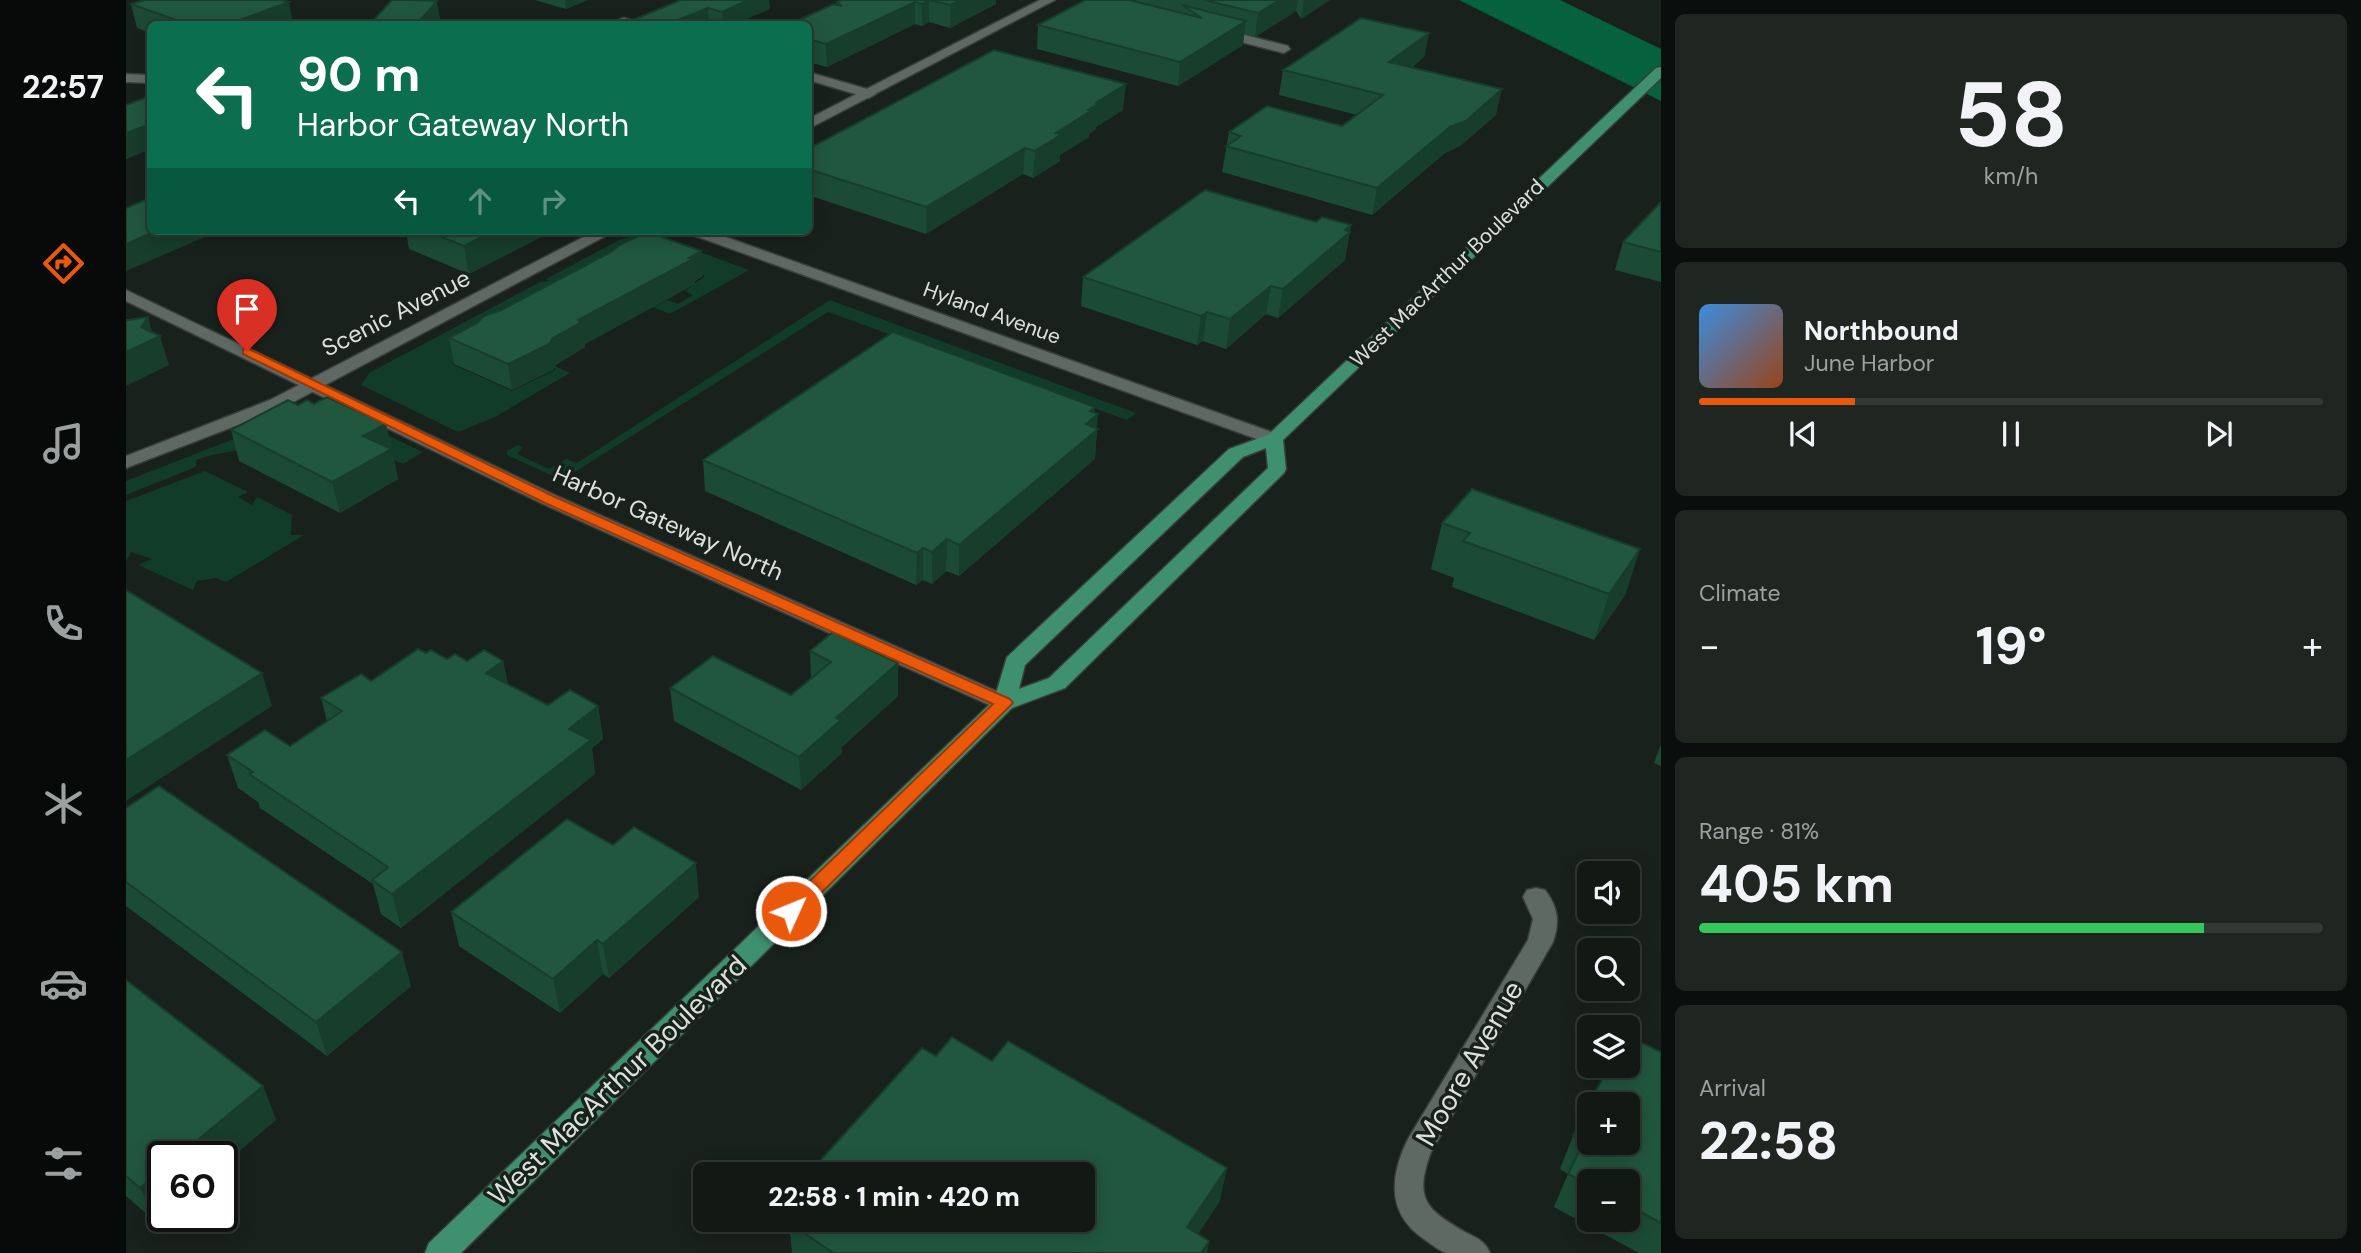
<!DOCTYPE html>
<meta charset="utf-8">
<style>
:root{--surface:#121915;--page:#1f2622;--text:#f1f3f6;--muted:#9ca0a0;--line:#313834;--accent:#ea580c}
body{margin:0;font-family:"DM Sans",sans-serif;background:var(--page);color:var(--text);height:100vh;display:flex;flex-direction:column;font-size:26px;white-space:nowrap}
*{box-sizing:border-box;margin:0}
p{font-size:23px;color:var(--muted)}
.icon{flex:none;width:38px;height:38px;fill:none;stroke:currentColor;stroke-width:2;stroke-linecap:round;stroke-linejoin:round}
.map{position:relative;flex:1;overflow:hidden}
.sheet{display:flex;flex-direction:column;gap:14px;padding:14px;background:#0a0e0c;width:700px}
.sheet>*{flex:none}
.banner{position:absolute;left:21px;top:21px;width:665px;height:214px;border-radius:10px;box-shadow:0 4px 18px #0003,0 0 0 2px var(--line);background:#0b6e4f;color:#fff;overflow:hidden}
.fabs{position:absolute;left:1451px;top:861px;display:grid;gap:14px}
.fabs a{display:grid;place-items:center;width:63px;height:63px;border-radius:10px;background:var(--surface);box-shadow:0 4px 18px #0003,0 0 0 2px var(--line);font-size:35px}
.speed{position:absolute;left:21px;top:1141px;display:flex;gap:14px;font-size:35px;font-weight:700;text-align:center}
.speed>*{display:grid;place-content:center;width:91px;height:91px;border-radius:50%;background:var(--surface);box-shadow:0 4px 18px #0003,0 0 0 2px var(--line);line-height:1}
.speed .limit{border:4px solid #111;border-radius:10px;background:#fff;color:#111}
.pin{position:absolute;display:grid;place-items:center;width:60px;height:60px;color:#fff;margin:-72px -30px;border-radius:50% 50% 50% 0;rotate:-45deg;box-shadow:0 0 7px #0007}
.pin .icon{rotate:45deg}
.me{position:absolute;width:77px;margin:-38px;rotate:46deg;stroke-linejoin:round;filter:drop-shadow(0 0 5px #0008)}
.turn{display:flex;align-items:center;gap:24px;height:147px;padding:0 35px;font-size:32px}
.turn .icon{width:91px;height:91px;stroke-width:2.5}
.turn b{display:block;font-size:49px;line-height:60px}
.lanes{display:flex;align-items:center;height:66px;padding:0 35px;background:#0003;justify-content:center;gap:35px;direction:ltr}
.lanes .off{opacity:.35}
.big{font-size:52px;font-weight:800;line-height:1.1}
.sheet .card{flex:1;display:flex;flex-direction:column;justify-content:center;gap:10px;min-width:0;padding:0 24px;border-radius:10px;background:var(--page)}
.sheet .dial{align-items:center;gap:0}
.dial b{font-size:91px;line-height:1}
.song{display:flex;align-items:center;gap:21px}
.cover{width:84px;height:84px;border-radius:10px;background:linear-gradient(135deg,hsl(210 70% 55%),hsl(20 70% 35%))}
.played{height:7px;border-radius:4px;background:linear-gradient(90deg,var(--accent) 25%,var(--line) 25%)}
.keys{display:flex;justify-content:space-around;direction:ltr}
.heat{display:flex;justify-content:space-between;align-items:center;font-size:38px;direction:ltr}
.charge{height:10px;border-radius:5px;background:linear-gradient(90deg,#34c759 81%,var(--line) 0)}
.trip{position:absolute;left:567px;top:1162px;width:402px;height:70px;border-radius:10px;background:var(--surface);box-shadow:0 4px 18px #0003,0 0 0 2px var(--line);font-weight:800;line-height:70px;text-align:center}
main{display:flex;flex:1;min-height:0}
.menu{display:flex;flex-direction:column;width:126px;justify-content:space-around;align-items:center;background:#070a08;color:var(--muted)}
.menu .icon{width:49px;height:49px}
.menu .current{color:var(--accent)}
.menu b{font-size:32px;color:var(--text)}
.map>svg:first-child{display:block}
</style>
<main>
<nav class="menu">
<b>22:57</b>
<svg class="icon current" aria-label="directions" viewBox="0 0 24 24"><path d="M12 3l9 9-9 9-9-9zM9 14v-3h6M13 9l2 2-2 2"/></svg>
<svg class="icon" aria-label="music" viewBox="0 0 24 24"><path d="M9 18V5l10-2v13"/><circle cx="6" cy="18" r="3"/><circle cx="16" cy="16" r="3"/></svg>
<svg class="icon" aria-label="phone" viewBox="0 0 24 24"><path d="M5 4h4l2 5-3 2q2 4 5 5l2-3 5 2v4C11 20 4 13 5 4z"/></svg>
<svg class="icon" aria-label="climate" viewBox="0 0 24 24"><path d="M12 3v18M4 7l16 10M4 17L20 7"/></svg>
<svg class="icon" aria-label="car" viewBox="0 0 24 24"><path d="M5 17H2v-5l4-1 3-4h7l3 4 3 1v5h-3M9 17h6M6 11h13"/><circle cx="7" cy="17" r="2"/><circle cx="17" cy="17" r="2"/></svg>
<svg class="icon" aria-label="filters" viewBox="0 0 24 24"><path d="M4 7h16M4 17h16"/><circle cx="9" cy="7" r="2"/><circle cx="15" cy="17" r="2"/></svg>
</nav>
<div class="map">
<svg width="1535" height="1253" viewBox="0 0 1535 1253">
<rect width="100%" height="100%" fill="#18211c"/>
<g fill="#113c29">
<path d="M514,234l14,1 95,35 -79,44 -17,-7 15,-7 10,4 15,-9 -8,-4 20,-15 -55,-20 -198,108 60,27c14,-8 29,-13 43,-21v-4l15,7 -75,44 -37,15 -97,-47 8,-12 171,-91 8,-1 -2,-2 73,-39z"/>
<polygon points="704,300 1010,413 1001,420 702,312 436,480 381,455 381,451 392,445 397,447 391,454 423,469 440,459 451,463"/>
<polygon points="207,410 297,452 277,464 263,458 268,454 209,425"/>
<path d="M123,433v13c-18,7 -35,7 -53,14v6l-5,3 -65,26v-14z"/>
<polygon points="79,471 122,492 112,497 126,505 131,497 166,515 165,535 178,535 100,582 90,578 71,581 67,590 12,565 26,559 5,552 0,561 0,501"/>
</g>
<polygon fill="#06613f" points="1333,0 1434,0 1535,49 1535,101"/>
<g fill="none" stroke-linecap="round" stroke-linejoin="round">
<defs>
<g id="minor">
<polygon points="498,18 509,21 511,24 494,24 494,19"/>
<polygon points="1092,28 1162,46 1164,49 1158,53 1088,35 1088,29"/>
<polygon points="682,72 748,91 750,94 743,98 682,80"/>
<polygon points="0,290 431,496 886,698 889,703 886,708 878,710 870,708 417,504 0,301"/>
<path d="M1410,888l9,2c13,17 15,32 8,52l-122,210c-17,46 -6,57 34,80 12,6 20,9 25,21 -13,0 -31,0 -43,0 -8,-2 -17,-10 -23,-14 -38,-26 -34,-63 -16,-100l120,-199 5,-21 -10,-22 4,-7z"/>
</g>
<g id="tertiary">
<polygon points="914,0 929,0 682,129 682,119"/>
<polygon points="0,74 24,75 24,83 0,82"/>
<polygon points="469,231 489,231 156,408 0,468 0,456 144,400"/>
<polygon points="561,231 583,231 1154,435 1157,439 1154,443 1142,443 564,234"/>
</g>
<path id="primary" d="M1535,67v11l-378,362 3,29 -2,4 -219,215 -53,20 -551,545h-36l4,-10 565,-543 13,-43 222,-208 39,-14 388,-367zM1140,448l2,20 -219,210 -30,11 6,-24 218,-208z"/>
</defs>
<use href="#minor" stroke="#383e3a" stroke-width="3"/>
<use href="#tertiary" stroke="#383e3a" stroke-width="3"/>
<use href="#primary" stroke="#383e3a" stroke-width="3"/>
<use href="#minor" fill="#5f6963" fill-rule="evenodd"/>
<use href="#tertiary" fill="#5f6963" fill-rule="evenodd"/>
<use href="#primary" fill="#3f906e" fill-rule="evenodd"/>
</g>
<g fill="#1c4b35" fill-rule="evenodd">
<polygon points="409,0 462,0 440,9"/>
<polygon points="555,0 643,0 644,9 608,24 497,24"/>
<polygon points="716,0 870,0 870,4 824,28 803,22 796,26 789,24 701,67 682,62 682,24 711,5 711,2"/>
<polygon points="1009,0 1204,0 1175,19 1170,11 1129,37 1118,34 1117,45 1052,86 911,49 912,25 1012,2"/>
<polygon points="5,4 167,24 24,24 24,33 11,28"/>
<polygon points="1303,33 1298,57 1285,68 1370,115 1334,146 1319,153 1246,215 1096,172 1103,132 1216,126 1231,115 1153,95 1157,70"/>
<polygon points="24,96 24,149 0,159"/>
<polygon points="997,110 970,127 970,129 963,134 963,137 934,155 934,161 907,178 897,174 800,234 682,195 682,149"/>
<polygon points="1535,202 1535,282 1489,270 1497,242"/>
<polygon points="1190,222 1225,225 1219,260 1152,318 1140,314 1100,349 1077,341 1071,345 955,306 957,277"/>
<polygon points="280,231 427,231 343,274 283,249"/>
<polygon points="577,276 569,281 569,284 459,344 459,347 431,364 427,370 386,390 328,364 323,338"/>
<polygon points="188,404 260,424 272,479 214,513 113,461 105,430 172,405"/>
<polygon points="969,412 971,428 969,459 833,576 820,571 806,584 797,580 790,585 579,491 577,460"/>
<polygon points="1316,523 1514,549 1499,595 1468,640 1326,587 1328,578 1305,569"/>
<polygon points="684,651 772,663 772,696 716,747 716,753 675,790 548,721 544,688 665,695 685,678"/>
<polygon points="300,653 321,659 341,661 377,661 382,684 422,705 472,706 477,739 466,748 469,774 275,928 255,914 247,884 134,808 132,802 112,788 101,755 164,746 201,721 195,698 245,681"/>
<polygon points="1535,744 1535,766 1528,763"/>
<polygon points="0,808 285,986 201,1056 0,906"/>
<polygon points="573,897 483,978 477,974 434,1013 333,946 325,912"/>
<polygon points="0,980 137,1086 150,1120 96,1165 96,1157 37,1157 37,1215 29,1221 0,1196"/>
<path d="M1535,1052v201h-22l-85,-46 14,-33 -8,-5 13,-33zM1463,1181h39v39h-39z"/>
<polygon points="810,1056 1094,1201 1072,1234 1083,1241 1081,1253 666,1253 663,1223"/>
</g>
<g fill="#173d2b">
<polygon points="439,0 462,0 440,9"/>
<polygon points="622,0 643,0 644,9 608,24 597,24 596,12"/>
<polygon points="803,0 803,22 796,26 796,4"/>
<polygon points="835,0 870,0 870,4 824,28 824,5"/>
<polygon points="1154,0 1172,0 1170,11 1129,37 1132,13"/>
<polygon points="1178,0 1204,0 1175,19"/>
<polygon points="311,1 315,24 291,24"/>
<polygon points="163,2 167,24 109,24 108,22"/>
<polygon points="789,2 789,24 701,67 700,44"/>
<polygon points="582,8 583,24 542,24"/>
<polygon points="1120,21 1117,45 1052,86 1054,62"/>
<polygon points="1303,33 1298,57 1259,87 1263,62"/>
<polygon points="1000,84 997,110 970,127 970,129 963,134 963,137 934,155 934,161 907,178 909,151 930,133 970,103"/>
<polygon points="1376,89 1370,115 1334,146 1319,153 1246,215 1251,188 1324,127"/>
<polygon points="19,126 24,149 0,159 0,133"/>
<polygon points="899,148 897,174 800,234 800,207"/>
<polygon points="1225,225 1219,260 1152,318 1157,289"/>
<polygon points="30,231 93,231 0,271 0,244"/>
<polygon points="368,231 427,231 343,274 338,246"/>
<polygon points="575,251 577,276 569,281 569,284 459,344 459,347 431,364 427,370 386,390 382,364 427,338 452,320"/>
<polygon points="1145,286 1140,314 1100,349 1104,319"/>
<polygon points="1081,312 1077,341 1071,345 1075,316"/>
<polygon points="22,317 28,339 34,336 43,365 0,386 0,352"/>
<polygon points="969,407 968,417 972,414 969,459 833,576 833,545 960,424 964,411"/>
<polygon points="260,424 272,479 214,513 206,482 237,436"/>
<polygon points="821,539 820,571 806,584 806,552"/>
<polygon points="797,548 797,580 790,585 791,553"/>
<polygon points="1514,549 1499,595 1468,640 1483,594"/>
<polygon points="377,661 383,693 360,673"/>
<polygon points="772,663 772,696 716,747 716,753 675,790 673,757 710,718"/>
<polygon points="136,673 146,706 0,801 0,760"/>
<polygon points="472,706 477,739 466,748 469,774 275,928 266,894 443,729"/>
<polygon points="570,863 573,897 483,978 477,944"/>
<polygon points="471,940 477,974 434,1013 427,979"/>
<polygon points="276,952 285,986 201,1056 190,1022"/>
<polygon points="137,1086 150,1120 96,1165 96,1157 51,1157"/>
<polygon points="1101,1168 1094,1201 1059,1253 1061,1227"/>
<polygon points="37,1169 37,1215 29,1221 14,1188"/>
<polygon points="1083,1241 1081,1253 1075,1253"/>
</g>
<g fill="#21573e" stroke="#173d2b" stroke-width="2">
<polygon points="18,0 155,0 163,2 108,22 50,20 5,4"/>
<polygon points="266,0 286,0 311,1 291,24 244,24"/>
<polygon points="555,0 622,0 596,12 582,8 542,24 497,24"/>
<polygon points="716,0 835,0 824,5 803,0 796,4 789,2 700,44 682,39 682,24 664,24 708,4 716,6 711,2"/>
<polygon points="959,0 1003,0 1076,18 1056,5 1120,21 1054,62 912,25"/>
<polygon points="1078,0 1154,0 1132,13"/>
<polygon points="1235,18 1303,33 1263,62 1376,89 1340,121 1324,127 1251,188 1100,146 1115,136 1103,132 1141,106 1216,126 1257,95 1157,70"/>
<polygon points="868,50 1000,84 970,103 972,104 962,110 965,111 930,133 936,134 909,151 899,148 800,207 682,169 682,149"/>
<polygon points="24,96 24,129 19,126 0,133 0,105"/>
<polygon points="1079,190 1190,222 1196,217 1225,225 1219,230 1224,232 1157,289 1145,286 1104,319 1081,312 1075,316 957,277"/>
<polygon points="24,198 24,231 30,231 0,244 0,208"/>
<polygon points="1535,202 1535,252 1497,242"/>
<polygon points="301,231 368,231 338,246"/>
<polygon points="522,232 575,251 563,258 567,259 452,320 456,322 427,338 423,344 382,364 323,338 351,323 358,316 375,310 485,252 495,244"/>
<polygon points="22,317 15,327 34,336 0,352 0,320 2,320"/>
<polygon points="767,332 969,407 964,411 972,414 960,424 972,429 833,545 821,539 806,552 797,548 791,553 577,460"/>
<polygon points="201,397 260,424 237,436 265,449 206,482 105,430 162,400 172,405 181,400 188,404"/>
<polygon points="1346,489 1514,549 1483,594 1337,541 1344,533 1316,523"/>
<polygon points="0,590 136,673 0,760"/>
<polygon points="707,632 772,663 710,718 715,720 673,757 544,688 587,656 665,695 705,662 684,651"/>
<polygon points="292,649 300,653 305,650 321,659 329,654 341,661 358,650 377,661 360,673 422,705 444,690 472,706 443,729 465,740 266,894 246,880 262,867 123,774 127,772 101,755 139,730 164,746 216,711 195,698 235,674 245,681"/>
<polygon points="33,786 276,952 190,1022 0,882 0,808"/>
<polygon points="441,819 487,845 508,827 570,863 477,944 471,940 427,979 325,912"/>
<polygon points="0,980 137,1086 51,1157 37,1157 37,1169 14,1188 0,1176"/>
<polygon points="1502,1036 1535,1052 1535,1223 1502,1205 1502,1181 1463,1181 1463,1185 1442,1174 1458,1141 1447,1136 1463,1105 1463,1143 1502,1143 1502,1104 1463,1104 1483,1066 1502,1066"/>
<polygon points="826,1037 866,1061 882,1041 1101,1168 1061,1227 1083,1241 1075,1253 705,1253 706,1252 663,1223 666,1220 957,1220 957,1174 682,1174 796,1048 810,1056"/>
</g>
<polygon fill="#ea580c" stroke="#983908" stroke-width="2" points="121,348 429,497 884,699 887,703 672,916 665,918 658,916 655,911 658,906 867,704 419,503 117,354 117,349"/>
<g text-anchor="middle" stroke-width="7" stroke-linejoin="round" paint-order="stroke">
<g font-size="21" fill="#dbe1dd" stroke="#18211c">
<text transform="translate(1321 273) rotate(-44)" y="7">West MacArthur Boulevard</text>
<text transform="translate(866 313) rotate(20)" y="7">Hyland Avenue</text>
</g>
<g font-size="24" fill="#dbe1dd" stroke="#18211c">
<text transform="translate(270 313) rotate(-27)" y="8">Scenic Avenue</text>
<text transform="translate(542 523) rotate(24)" y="8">Harbor Gateway North</text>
</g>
<g font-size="28" fill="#dbe1dd" stroke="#18211c">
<text transform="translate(1343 1063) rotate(-60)" y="10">Moore Avenue</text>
<text transform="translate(491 1080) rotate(-44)" y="10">West MacArthur Boulevard</text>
</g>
</g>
</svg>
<div class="fabs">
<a><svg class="icon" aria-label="sound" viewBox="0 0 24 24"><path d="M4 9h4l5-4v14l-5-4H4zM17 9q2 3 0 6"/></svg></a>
<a><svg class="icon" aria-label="search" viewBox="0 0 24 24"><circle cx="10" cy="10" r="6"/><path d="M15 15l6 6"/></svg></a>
<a><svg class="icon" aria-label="layers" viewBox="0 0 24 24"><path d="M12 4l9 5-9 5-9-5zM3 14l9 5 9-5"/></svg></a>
<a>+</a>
<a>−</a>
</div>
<div class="speed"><div class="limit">60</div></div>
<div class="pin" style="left:121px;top:351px;background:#d93025"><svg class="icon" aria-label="arrive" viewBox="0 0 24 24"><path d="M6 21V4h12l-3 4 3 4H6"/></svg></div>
<svg class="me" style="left:665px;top:911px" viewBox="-20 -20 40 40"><circle r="17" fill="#ea580c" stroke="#fff" stroke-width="3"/><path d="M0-11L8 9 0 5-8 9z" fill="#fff"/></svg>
<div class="trip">22:58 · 1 min · 420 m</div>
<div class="banner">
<div class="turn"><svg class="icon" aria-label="left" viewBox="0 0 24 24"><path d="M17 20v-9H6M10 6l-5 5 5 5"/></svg><div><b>90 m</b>Harbor Gateway North</div></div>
<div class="lanes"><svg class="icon" aria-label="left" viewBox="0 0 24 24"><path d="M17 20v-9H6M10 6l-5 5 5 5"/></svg><svg class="icon off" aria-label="ahead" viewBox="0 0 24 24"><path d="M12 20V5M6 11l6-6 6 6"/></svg><svg class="icon off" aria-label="right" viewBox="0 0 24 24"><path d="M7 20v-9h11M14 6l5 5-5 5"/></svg></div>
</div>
</div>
<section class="sheet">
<div class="card dial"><b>58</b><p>km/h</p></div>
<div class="card">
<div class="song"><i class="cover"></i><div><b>Northbound</b><p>June Harbor</p></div></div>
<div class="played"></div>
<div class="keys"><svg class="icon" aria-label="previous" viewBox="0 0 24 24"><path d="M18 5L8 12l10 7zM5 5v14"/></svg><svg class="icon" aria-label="pause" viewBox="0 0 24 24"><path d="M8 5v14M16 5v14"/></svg><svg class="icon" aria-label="next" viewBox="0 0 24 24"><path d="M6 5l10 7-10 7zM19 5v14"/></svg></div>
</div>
<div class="card"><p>Climate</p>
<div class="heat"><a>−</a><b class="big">19°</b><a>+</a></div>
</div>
<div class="card"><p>Range · 81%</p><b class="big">405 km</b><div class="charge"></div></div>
<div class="card"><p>Arrival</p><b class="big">22:58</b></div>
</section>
</main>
